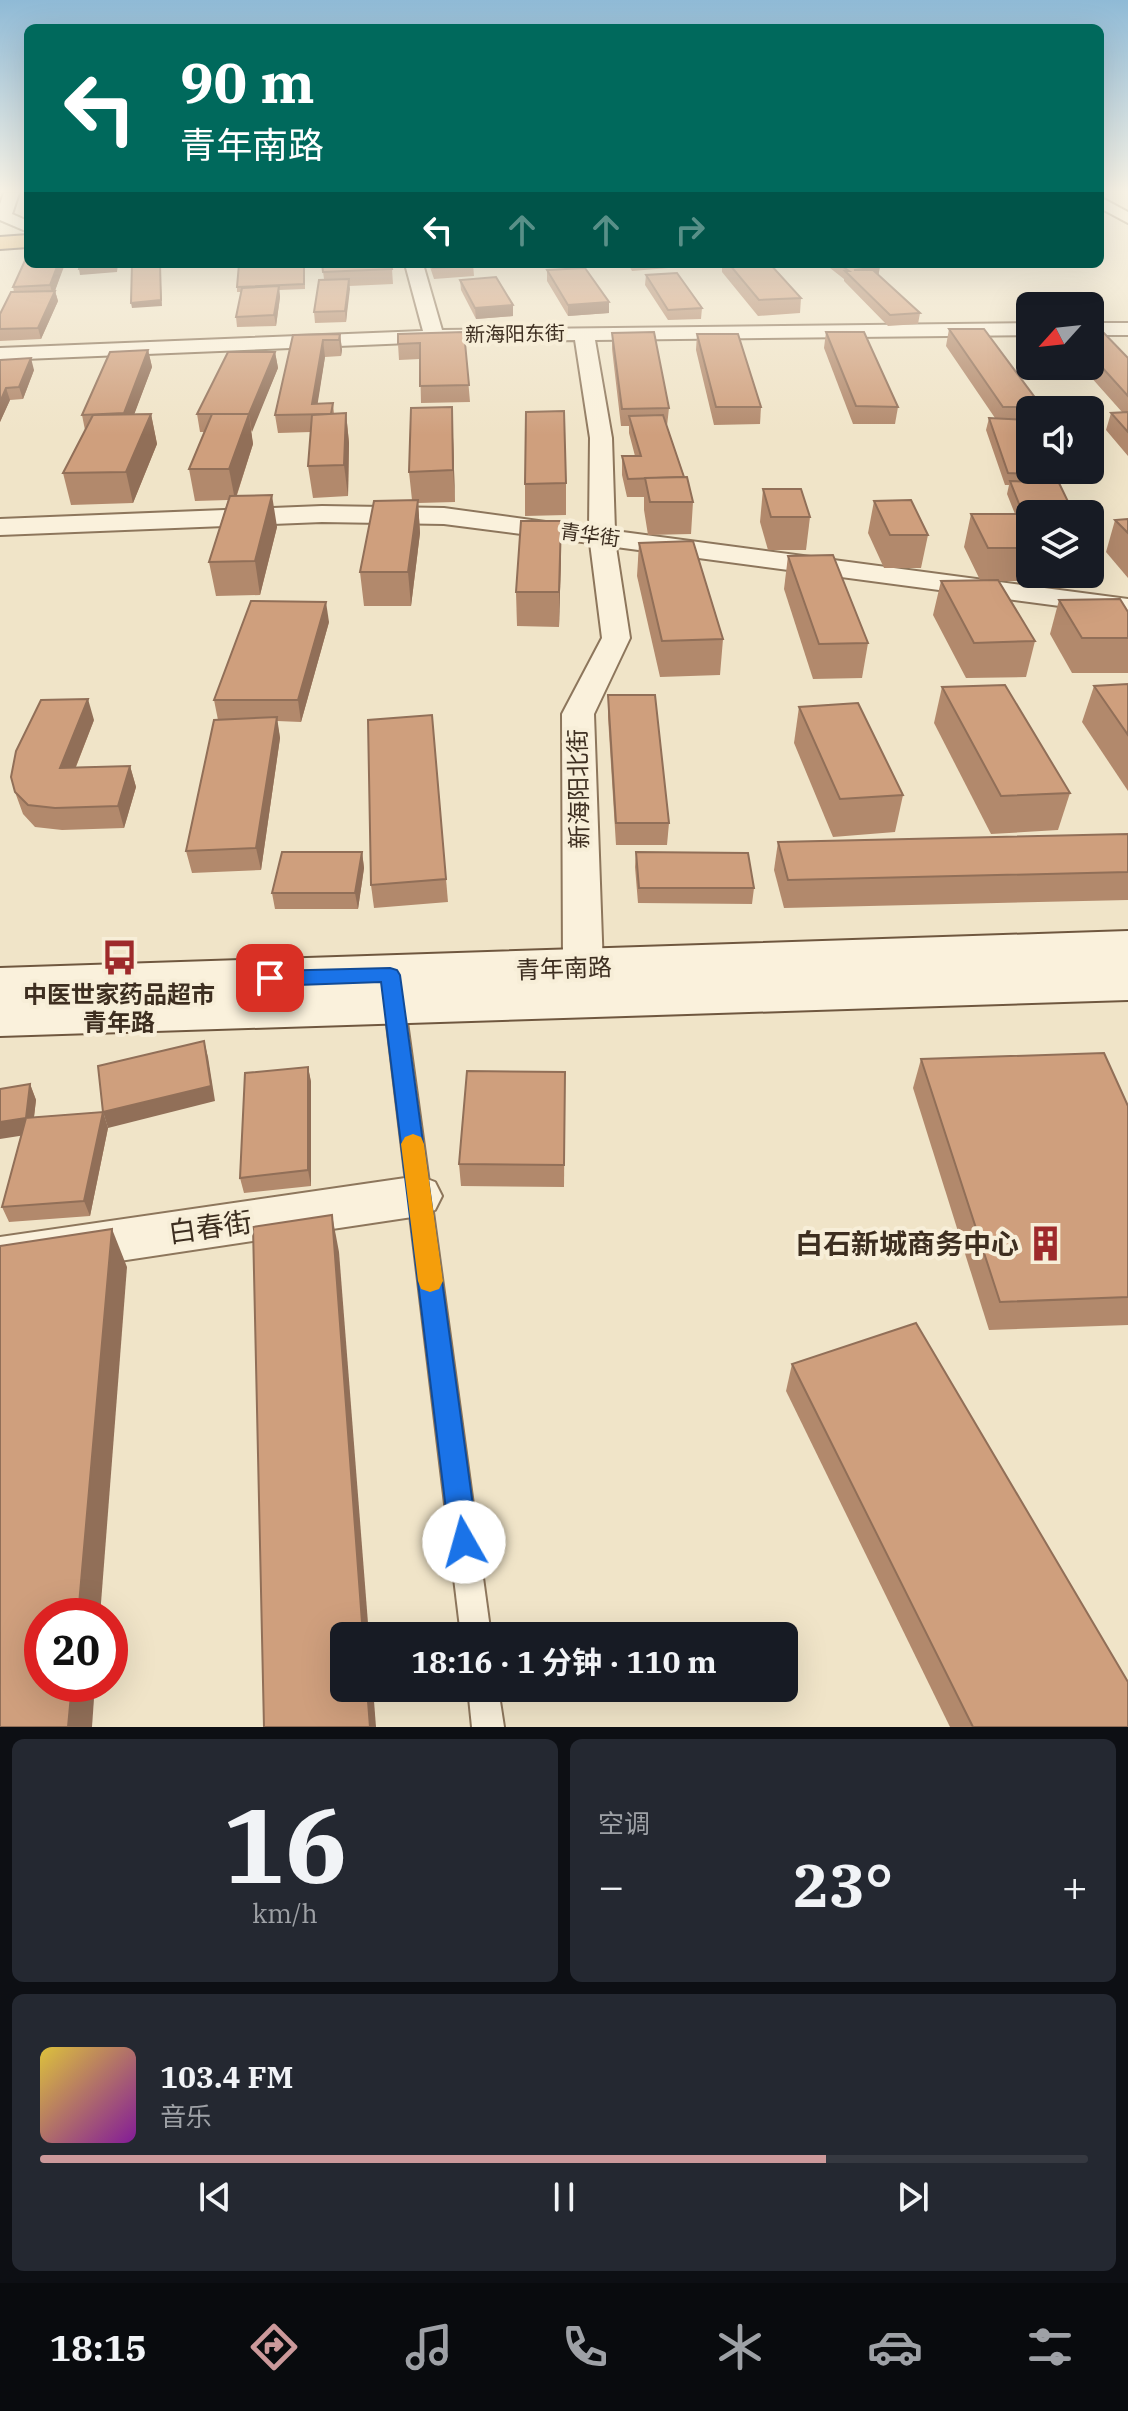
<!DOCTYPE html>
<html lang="zh">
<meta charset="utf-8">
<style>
:root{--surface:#171b24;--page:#242831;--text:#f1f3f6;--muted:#9ea1a6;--line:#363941;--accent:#cc999b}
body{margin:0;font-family:"IBM Plex Serif","Noto Sans SC",serif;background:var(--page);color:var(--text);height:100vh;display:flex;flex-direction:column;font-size:30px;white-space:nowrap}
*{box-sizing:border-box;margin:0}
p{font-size:26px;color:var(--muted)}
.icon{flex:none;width:44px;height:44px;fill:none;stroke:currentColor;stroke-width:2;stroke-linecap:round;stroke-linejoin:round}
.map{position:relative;height:1727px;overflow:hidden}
.side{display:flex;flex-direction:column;gap:12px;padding:12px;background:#0d0f14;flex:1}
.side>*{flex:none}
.hud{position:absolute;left:24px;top:24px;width:1080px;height:244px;border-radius:12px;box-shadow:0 8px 32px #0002;background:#00695c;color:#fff;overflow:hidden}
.needle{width:52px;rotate:243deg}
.buttons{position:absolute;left:1016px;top:292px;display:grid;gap:16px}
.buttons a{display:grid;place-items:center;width:88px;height:88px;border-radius:12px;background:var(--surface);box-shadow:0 8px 32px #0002;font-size:40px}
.speed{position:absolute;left:24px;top:1598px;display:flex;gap:16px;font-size:40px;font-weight:700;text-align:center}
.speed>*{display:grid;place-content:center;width:104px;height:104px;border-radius:50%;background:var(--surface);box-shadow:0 8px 32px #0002;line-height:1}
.speed .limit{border:12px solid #d22;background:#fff;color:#111}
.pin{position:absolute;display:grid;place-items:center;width:68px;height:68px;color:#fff;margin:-34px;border-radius:16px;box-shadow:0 4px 12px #0006}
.me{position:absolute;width:88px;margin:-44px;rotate:353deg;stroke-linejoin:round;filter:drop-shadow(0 0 6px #0008)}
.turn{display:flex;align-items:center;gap:28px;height:168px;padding:0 24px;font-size:36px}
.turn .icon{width:104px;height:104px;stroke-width:2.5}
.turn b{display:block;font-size:56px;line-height:68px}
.lanes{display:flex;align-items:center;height:76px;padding:0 24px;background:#0003;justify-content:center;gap:40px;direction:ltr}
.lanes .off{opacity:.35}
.big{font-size:60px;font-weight:700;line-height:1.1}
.side .tile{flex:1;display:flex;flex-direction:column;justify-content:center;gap:12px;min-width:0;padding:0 28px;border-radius:12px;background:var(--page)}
.side .dial{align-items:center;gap:0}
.dial b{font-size:104px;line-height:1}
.song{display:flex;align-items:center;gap:24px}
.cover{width:96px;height:96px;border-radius:12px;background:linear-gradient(135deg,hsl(50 70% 55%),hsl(290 70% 35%))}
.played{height:8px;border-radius:4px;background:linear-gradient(90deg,var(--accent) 75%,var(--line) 75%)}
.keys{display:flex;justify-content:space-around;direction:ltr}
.heat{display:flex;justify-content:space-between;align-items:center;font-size:44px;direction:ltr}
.side .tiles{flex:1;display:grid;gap:12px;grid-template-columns:1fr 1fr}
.tile:last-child{grid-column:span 2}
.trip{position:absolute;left:330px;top:1622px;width:468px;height:80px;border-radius:12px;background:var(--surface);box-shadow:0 8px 32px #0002;font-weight:700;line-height:80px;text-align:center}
.tabs{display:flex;height:128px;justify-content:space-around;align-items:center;background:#090b0e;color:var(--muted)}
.tabs .icon{width:56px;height:56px}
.tabs .current{color:var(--accent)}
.tabs b{font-size:36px;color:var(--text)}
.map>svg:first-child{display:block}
</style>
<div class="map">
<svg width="1128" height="1727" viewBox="0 0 1128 1727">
<rect width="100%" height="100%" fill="#f0e4c8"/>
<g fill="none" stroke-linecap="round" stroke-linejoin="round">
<defs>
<g id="service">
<polygon points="394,993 401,995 404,1000 491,1636 461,1636 384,1000 387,995"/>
<polygon points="468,1688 498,1688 504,1727 472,1727"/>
</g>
<g id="minor">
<polygon points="4,193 19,193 12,214 28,221 28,232 0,220 0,204"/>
<polygon points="1100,197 1128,212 1128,223 1100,208"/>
<polygon points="405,264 423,264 442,330 1030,323 1030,335 595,340 612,438 615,531 1128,599 1128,615 616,547 630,638 594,714 603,968 597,978 583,982 569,978 563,968 562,714 602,638 590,543 444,524 322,522 0,535 0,519 322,506 444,508 589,528 590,438 575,340 434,342 0,360 0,348 423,331"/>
<rect x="1090" y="323" width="38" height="12"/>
<polygon points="419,1176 435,1182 442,1196 435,1210 419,1216 0,1279 0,1237"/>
</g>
<polygon id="secondary" points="1128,931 1128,1000 0,1036 0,968"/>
<polygon id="trunk" points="28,235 28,247 0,249 0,237"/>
</defs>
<use href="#service" stroke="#8d765c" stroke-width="4"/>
<use href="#minor" stroke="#8d765c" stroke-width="4"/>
<use href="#secondary" stroke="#6f573f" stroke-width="4"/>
<use href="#trunk" stroke="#5b4430" stroke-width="4"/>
<use href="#service" fill="#faf1dc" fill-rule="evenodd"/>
<use href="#minor" fill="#faf1dc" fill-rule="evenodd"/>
<use href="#secondary" fill="#faf1dc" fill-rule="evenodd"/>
<use href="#trunk" fill="#eabe7c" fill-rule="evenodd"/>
</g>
<g fill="#b2896c">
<polygon points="64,264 55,291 58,301 41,339 0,341 0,314 14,292 13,287"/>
<polygon points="305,264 305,289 279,290 280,297 276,326 237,327 236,317 241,292 237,292 237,287"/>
<polygon points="322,264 392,269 393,284 349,286 346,322 315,323 314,312 324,279"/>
<polygon points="429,264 473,264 474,276 434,279"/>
<polygon points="564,264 581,264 609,313 568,316 547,281 547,270 567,269"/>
<polygon points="628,264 668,264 668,268 632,271"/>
<polygon points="692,264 770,264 801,298 800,313 758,316 722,272 722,267 695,268"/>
<polygon points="830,264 876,264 879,275 920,313 918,324 888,326 844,281 844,279 830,268"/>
<polygon points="646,275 702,308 701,319 668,320 645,285"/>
<polygon points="460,280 513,316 476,319 461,290"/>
<polygon points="949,329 1042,407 1041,410 1030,410 1030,470 1052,475 1050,482 1030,514 1030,574 1048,574 1046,581 999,581 1035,641 1026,677 966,678 933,615 941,581 980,580 964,547 971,514 1015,514 1007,494 1009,485 1005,485 986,430 989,418 995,418 946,346"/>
<polygon points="1090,330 1128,358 1128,456 1106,430 1111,413 1122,412 1081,366 1090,366"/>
<polygon points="464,332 470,402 421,403 420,359 399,360 398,344"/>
<polygon points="826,332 898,407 895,424 853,424 824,348"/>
<polygon points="612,333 669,408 667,426 693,502 691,534 648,535 644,510 644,497 627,497 622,475 622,456 635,456 629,433 629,426 621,426 612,349"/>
<polygon points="340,334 342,350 341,356 325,357 317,404 333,403 334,414 346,413 349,443 348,496 313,498 308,466 311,432 278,433 275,415 293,335"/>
<polygon points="697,334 761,407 760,424 714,425 696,350"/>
<polygon points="148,350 152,367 134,414 151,414 157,444 133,503 71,505 63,473 85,430 82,415"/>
<polygon points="275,352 278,368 251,432 253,444 237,495 277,527 260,595 216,596 209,562 228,500 195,501 189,469 204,432 200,432 197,414"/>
<polygon points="0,360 34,370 23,399 10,400 0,422"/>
<polygon points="453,437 455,502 418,503 420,533 411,606 364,606 360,572 412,500 409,472"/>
<polygon points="566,483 566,515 525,516 525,484"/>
<polygon points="763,489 810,517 806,550 768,550 760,522"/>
<polygon points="874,501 928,535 921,568 884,568 868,533"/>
<polygon points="1128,519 1128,578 1106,552 1115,520"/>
<polygon points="639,543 723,639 720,675 660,677 637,576"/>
<polygon points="561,554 559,627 517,626 516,592"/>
<polygon points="788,556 868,643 862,678 813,679 784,589"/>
<polygon points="1059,600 1128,612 1128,673 1072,673 1050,634"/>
<polygon points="329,622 301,722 277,721 280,738 261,870 192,873 186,851 218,720 214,700"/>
<polygon points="1128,684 1128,791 1082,722 1094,686"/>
<polygon points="942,687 1070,793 1058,830 991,834 934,723"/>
<polygon points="608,695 669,823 667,845 616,845 608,717"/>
<polygon points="799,707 903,795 895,832 833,837 794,743"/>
<polygon points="432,715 448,902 374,908 371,885"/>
<polygon points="94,720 76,767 130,766 136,787 124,828 62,830 35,827 23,814 15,792"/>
<polygon points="1128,834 1128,900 784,908 774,870 778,842"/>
<polygon points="362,852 364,868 358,909 275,909 272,893"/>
<polygon points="636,852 754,888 752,904 638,903 635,867"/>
<polygon points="921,1059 1128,1106 1128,1325 989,1330 913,1088"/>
<polygon points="308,1067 311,1082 311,1186 244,1193 240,1178"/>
<polygon points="565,1072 564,1187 461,1186 459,1164"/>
<polygon points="30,1084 36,1100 34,1117 103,1112 108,1128 90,1216 9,1222 2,1207 21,1135"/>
<polygon points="792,1364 1128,1727 950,1727 786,1391"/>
</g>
<g fill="#916f58">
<polygon points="58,264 65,264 53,296 50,285"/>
<polygon points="118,264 117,272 80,275 79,269"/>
<polygon points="160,264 162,306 132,308 131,303"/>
<polygon points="880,267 878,277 854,270"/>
<polygon points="349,279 350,289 346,322 345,311"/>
<polygon points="279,286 280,297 276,326 274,315"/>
<polygon points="55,291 58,301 41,339 38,328"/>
<polygon points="609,302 609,313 568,316 568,305"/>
<polygon points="513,305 513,316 476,319 475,308"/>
<polygon points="340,334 342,350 341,356 339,340"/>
<polygon points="323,340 325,357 316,414 312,404"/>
<polygon points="148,350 152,367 128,431 124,413"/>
<polygon points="275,352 278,368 252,432 249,414"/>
<polygon points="31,358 34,370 23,399 19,387"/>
<polygon points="6,388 10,400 0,422 0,402"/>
<polygon points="452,407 453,437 455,502 453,470"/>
<polygon points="346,413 349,443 348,496 344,465"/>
<polygon points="151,414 157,444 133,503 126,472"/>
<polygon points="249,414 253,444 235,500 229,469"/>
<polygon points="272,495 277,527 260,595 255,561"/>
<polygon points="418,500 420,533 411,606 408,572"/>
<polygon points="561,521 561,554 559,627 559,592"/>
<polygon points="326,602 329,622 301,722 298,700"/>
<polygon points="88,699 94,720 67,789 60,768"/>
<polygon points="277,717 280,738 261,870 256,848"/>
<polygon points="130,766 136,787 124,828 118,806"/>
<polygon points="362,852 364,868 358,909 355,893"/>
<polygon points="204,1041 208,1057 215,1101 108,1128 103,1112"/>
<polygon points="308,1067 311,1082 311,1186 308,1170"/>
<polygon points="30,1084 36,1100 32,1133 26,1118"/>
<polygon points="103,1112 108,1128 90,1216 84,1201"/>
<polygon points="26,1118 32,1134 0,1139 0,1122"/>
<polygon points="332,1215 339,1252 369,1636 363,1636"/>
<polygon points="112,1229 127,1267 100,1616 78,1616"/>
<polygon points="72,1684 95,1684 92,1727 68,1727"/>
<polygon points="367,1688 373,1688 376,1727 370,1727"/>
</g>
<g fill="#cf9f7d" stroke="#916f58" stroke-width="2">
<polygon points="27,256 28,264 58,264 50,285 13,287"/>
<polygon points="80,264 116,264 116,267 79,269"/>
<polygon points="132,264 160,264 161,300 131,303"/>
<polygon points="239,264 304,264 304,284 237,287"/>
<polygon points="322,264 391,264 392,269 323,272"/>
<polygon points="432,264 473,264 473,266 433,268"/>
<polygon points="567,264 581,264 584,268 570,269"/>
<polygon points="729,264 770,264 801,298 759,300"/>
<polygon points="839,264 876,264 880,267 854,270 873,270 920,313 890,315 845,271 849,271"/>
<polygon points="585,268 609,302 568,305 547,270"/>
<polygon points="677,273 702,308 668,310 646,275"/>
<polygon points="496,277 513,305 475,308 460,280"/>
<polygon points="349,279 345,311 314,312 319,280"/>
<polygon points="279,286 274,315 236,317 242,288"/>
<polygon points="55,291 38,328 0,329 0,314 11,292"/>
<polygon points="949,329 984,329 1042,407 1003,407"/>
<polygon points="1090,330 1101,330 1128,358 1128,396 1090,354"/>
<polygon points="464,332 469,385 420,386 420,343 398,344 398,334"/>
<polygon points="654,332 669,408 622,409 612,333"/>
<polygon points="826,332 864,332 898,407 856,406"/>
<polygon points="340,334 339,340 323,340 312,404 333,403 331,414 275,415 293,335"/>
<polygon points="697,334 738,334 761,407 716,407"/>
<polygon points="148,350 124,413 82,415 110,352"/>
<polygon points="228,352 275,352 249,414 197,414"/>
<polygon points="31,358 19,387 6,388 0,402 0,360"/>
<polygon points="452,407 453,470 409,472 411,408"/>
<polygon points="564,411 566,483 525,484 526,412"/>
<polygon points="1128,412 1128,432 1111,413"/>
<polygon points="346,413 344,465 308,466 312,415"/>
<polygon points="151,414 126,472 63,473 93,415"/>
<polygon points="212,414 249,414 229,469 189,469"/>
<polygon points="663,415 684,477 628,479 622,456 641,456 629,416"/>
<polygon points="989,418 1030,420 1030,470 1050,470 1052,475 1008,473"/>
<polygon points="687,477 693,502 650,502 645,478"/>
<polygon points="1010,481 1059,483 1074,514 1023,514"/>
<polygon points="763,489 801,489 810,517 771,517"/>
<polygon points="272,495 255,561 209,562 230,496"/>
<polygon points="418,500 408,572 360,572 374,501"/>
<polygon points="911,500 928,535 890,535 874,501"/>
<polygon points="971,514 1030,514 1030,548 988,548"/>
<polygon points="1128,519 1128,533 1115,520"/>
<polygon points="521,521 561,521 559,592 516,592"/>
<polygon points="693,541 723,639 662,641 639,543"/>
<polygon points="833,555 868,643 819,644 788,556"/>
<polygon points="998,580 1035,641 974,643 941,581"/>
<polygon points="1120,599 1128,612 1128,638 1082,638 1059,600"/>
<polygon points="251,601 326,602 298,700 214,700"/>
<polygon points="1128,684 1128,735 1094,686"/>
<polygon points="1005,685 1070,793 1001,796 942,687"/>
<polygon points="608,695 655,695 669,823 616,823"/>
<polygon points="88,699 60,768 130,766 118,806 55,808 28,805 15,792 11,777 16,751 41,700"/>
<polygon points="858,703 903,795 840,799 799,707"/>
<polygon points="432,715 446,879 371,885 368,720"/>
<polygon points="277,717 256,848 186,851 214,720"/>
<polygon points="1128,834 1128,872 788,880 778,842"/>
<polygon points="282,852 362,852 355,893 272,893"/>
<polygon points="636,852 748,853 754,888 639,888"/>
<polygon points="204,1041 211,1086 103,1112 98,1066"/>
<polygon points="1104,1053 1128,1106 1128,1297 1000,1302 921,1059"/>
<polygon points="308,1067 308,1170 240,1178 245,1073"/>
<polygon points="467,1071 565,1072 564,1165 459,1164"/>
<polygon points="30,1084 26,1118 103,1112 84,1201 2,1207 26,1118 0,1122 0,1089"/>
<polygon points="332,1215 363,1636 344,1636 344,1688 367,1688 370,1727 264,1727 253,1227"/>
<polygon points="112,1229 78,1616 42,1616 42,1684 72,1684 68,1727 0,1727 0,1246"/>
<polygon points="916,1323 1128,1682 1128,1727 973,1727 792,1364"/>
</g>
<linearGradient id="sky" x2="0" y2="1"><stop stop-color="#8fbad6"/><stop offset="0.44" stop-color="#f8f3e6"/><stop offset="1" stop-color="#f8f3e6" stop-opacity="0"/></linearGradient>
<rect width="1128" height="435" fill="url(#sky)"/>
<polygon fill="#1a73e8" stroke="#114b97" stroke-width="2" points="390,968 397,970 400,975 478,1542 474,1552 464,1556 454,1552 450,1542 381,982 270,986 263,984 260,978 263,973 270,971"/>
<polygon fill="#f59e0b" points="413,1134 421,1137 424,1144 443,1281 439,1289 430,1292 421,1289 418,1281 401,1144 405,1137"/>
<defs>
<symbol id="bus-bare" viewBox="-9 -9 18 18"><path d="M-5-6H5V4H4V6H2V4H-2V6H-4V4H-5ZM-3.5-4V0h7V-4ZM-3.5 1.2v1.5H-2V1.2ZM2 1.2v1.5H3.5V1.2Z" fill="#9e2a2b" stroke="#f7eed8" stroke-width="2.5" paint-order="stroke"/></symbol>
<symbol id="building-bare" viewBox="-9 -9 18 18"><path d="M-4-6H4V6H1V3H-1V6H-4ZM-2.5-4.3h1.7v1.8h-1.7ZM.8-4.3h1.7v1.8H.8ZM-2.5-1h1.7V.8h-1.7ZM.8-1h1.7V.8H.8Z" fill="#9e2a2b" stroke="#f7eed8" stroke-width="2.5" paint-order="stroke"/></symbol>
</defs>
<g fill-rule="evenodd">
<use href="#bus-bare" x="94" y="932" width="51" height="51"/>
<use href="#building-bare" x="1020" y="1218" width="51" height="51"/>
</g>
<g text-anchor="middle" stroke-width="8" stroke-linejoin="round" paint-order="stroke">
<g font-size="20" fill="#3d2e20" stroke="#f7eed8">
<text transform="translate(515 334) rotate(-1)" y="7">新海阳东街</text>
<text transform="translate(590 535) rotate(8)" y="7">青华街</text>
</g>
<g font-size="24" fill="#3d2e20" stroke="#f7eed8">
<text transform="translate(579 789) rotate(-91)" y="8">新海阳北街</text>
<text transform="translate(564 969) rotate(-2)" y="8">青年南路</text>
</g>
<g font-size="24" font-weight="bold" fill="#3d2e20" stroke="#f7eed8">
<text x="119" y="1003">中医世家药品超市<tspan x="119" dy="28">青年路</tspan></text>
</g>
<g font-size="28" fill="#3d2e20" stroke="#f7eed8">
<text transform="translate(210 1227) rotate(-8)" y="10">白春街</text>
</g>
<g font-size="28" font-weight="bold" fill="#3d2e20" stroke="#f7eed8" text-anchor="end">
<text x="1019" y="1254">白石新城商务中心</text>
</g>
</g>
</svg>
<div class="buttons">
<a><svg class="needle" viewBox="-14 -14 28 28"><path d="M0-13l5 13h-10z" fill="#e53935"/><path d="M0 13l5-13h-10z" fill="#9ea1a6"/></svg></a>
<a><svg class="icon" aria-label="sound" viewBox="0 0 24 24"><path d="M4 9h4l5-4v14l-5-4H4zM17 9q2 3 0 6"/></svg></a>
<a><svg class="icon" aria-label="layers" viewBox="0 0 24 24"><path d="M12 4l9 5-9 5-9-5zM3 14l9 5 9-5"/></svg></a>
</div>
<div class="speed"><div class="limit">20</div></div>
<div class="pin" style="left:270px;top:978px;background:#d93025"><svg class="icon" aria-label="arrive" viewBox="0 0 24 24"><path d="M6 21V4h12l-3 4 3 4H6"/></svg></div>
<svg class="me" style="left:464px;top:1542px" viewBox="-20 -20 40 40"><circle r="19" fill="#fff"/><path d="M0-13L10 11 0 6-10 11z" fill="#1a73e8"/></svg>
<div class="trip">18:16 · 1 分钟 · 110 m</div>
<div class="hud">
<div class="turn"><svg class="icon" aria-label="left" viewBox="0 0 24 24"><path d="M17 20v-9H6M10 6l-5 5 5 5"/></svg><div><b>90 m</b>青年南路</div></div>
<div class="lanes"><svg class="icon" aria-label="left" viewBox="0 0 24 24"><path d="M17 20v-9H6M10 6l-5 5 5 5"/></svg><svg class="icon off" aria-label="ahead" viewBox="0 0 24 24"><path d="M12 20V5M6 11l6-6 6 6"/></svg><svg class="icon off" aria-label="ahead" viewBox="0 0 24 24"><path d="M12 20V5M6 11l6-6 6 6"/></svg><svg class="icon off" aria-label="right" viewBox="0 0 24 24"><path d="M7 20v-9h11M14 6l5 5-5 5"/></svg></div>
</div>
</div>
<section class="side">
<div class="tiles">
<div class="tile dial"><b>16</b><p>km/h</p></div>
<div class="tile"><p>空调</p>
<div class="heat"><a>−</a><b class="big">23°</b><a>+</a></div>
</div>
<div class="tile">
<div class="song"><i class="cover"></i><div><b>103.4 FM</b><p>音乐</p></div></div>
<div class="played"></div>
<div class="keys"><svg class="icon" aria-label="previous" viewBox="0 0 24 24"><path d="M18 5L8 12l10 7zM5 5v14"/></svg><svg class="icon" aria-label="pause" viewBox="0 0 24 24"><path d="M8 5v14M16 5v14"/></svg><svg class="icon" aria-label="next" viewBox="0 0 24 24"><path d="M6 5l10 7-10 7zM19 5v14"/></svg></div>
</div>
</div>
</section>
<nav class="tabs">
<b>18:15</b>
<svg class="icon current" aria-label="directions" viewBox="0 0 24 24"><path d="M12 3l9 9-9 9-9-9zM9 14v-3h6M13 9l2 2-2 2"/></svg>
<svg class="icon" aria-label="music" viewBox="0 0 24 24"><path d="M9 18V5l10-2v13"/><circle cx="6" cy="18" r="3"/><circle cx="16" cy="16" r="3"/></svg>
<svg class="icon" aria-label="phone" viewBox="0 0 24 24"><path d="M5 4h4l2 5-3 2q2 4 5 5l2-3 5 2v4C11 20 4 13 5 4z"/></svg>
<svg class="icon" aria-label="climate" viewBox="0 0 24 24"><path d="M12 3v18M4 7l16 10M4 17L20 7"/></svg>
<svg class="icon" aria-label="car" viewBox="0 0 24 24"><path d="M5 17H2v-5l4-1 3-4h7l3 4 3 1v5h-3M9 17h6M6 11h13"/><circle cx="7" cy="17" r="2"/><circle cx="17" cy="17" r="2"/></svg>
<svg class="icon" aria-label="filters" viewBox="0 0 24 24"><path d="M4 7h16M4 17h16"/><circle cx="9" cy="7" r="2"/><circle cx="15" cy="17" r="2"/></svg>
</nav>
